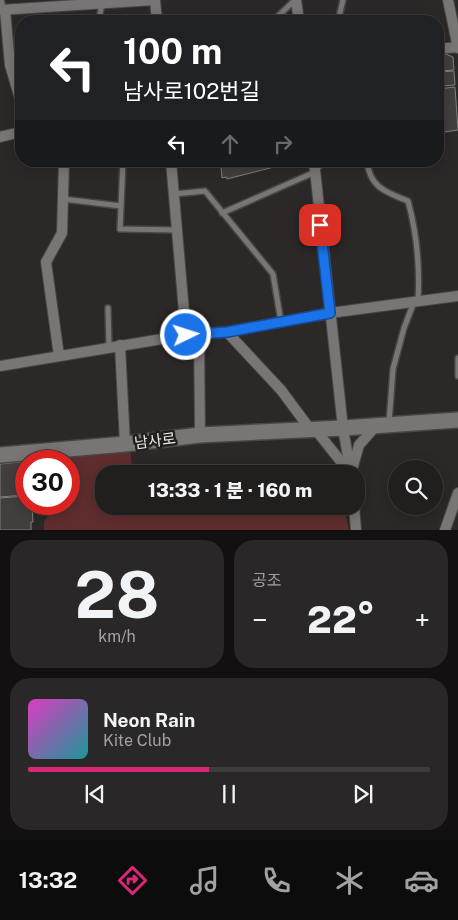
<!DOCTYPE html>
<html lang="ko">
<meta charset="utf-8">
<style>
:root{--surface:#211e1e;--page:#292727;--text:#f1f3f6;--muted:#a2a2a4;--line:#3e3c3c;--accent:#db2777}
body{margin:0;font-family:"Public Sans","Noto Sans KR",sans-serif;background:var(--page);color:var(--text);height:100vh;display:flex;flex-direction:column;font-size:19px;white-space:nowrap}
*{box-sizing:border-box;margin:0}
p{font-size:16px;color:var(--muted)}
.icon{flex:none;width:28px;height:28px;fill:none;stroke:currentColor;stroke-width:2;stroke-linecap:round;stroke-linejoin:round}
.map{position:relative;height:530px;overflow:hidden}
.sheet{display:flex;flex-direction:column;gap:10px;padding:10px;background:#121010;flex:1}
.sheet>*{flex:none}
.guide{position:absolute;left:15px;top:15px;width:429px;height:152px;border-radius:20px;box-shadow:0 2px 12px #0003,0 0 0 1px var(--line);background:#202124;color:#fff;overflow:hidden}
.buttons{position:absolute;left:388px;top:460px;display:grid;gap:10px}
.buttons a{display:grid;place-items:center;width:55px;height:55px;border-radius:50%;background:var(--surface);box-shadow:0 2px 12px #0003,0 0 0 1px var(--line);font-size:25px}
.speed{position:absolute;left:15px;top:450px;display:flex;gap:10px;font-size:25px;font-weight:700;text-align:center}
.speed>*{display:grid;place-content:center;width:65px;height:65px;border-radius:50%;background:var(--surface);box-shadow:0 2px 12px #0003,0 0 0 1px var(--line);line-height:1}
.speed .limit{border:8px solid #d22;background:#fff;color:#111}
.pin{position:absolute;display:grid;place-items:center;width:42px;height:42px;color:#fff;margin:-21px;border-radius:10px;box-shadow:0 2px 8px #0006}
.me{position:absolute;width:55px;margin:-28px;rotate:86deg;stroke-linejoin:round;filter:drop-shadow(0 0 4px #0008)}
.turn{display:flex;align-items:center;gap:18px;height:105px;padding:0 25px;font-size:22px}
.turn .icon{width:65px;height:65px;stroke-width:2.5}
.turn b{display:block;font-size:35px;line-height:42px}
.lanes{display:flex;align-items:center;height:48px;padding:0 25px;background:#0003;justify-content:center;gap:25px;direction:ltr}
.lanes .off{opacity:.35}
.big{font-size:38px;font-weight:800;line-height:1.1}
.sheet .card{flex:1;display:flex;flex-direction:column;justify-content:center;gap:8px;min-width:0;padding:0 18px;border-radius:20px;background:var(--page)}
.sheet .dial{align-items:center;gap:0}
.dial b{font-size:65px;line-height:1}
.song{display:flex;align-items:center;gap:15px}
.cover{width:60px;height:60px;border-radius:8px;background:linear-gradient(135deg,hsl(310 70% 55%),hsl(180 70% 35%))}
.played{height:5px;border-radius:2px;background:linear-gradient(90deg,var(--accent) 45%,var(--line) 45%)}
.keys{display:flex;justify-content:space-around;direction:ltr}
.heat{display:flex;justify-content:space-between;align-items:center;font-size:28px;direction:ltr}
.sheet .tiles{flex:1;display:grid;gap:10px;grid-template-columns:1fr 1fr}
.card:last-child{grid-column:span 2}
.trip{position:absolute;left:95px;top:465px;width:270px;height:50px;border-radius:20px;background:var(--surface);box-shadow:0 2px 12px #0003,0 0 0 1px var(--line);font-weight:800;line-height:50px;text-align:center}
.menu{display:flex;height:80px;justify-content:space-around;align-items:center;background:#0d0c0c;color:var(--muted)}
.menu .icon{width:35px;height:35px}
.menu .selected{color:var(--accent)}
.menu b{font-size:22px;color:var(--text)}
.map>svg:first-child{display:block}
</style>
<div class="map">
<svg width="458" height="530" viewBox="0 0 458 530">
<rect width="100%" height="100%" fill="#2c2828"/>
<polygon fill="#5f2d2e" points="130,450 133,474 104,474 104,506 136,506 137,512 199,510 199,506 343,506 349,530 44,530 44,522 54,504 69,504 69,461 59,461 64,456"/>
<g fill="#423e3d" stroke="#837f7e">
<polygon points="446,54 453,57 454,70 440,71 439,55"/>
<polygon points="454,71 455,85 442,86 441,72"/>
<polygon points="455,87 458,130 438,133 438,89"/>
<polygon points="244,161 273,161 274,167 227,179 226,177 222,178 221,167"/>
<polygon points="21,462 21,465 26,465 24,495 0,497 0,464"/>
<polygon points="26,496 26,504 32,504 33,522 31,522 31,530 0,530 0,498"/>
</g>
<g fill="none" stroke-linecap="round" stroke-linejoin="round">
<defs>
<g id="lane">
<polyline points="1,0 4,10"/>
<polyline points="99,21 102,2"/>
<polyline points="273,21 295,0"/>
<polyline points="338,21 343,0"/>
<polyline points="123,161 120,229 177,230"/>
<path d="M367,161c3,27 19,31 41,40 9,33 12,65 10,100"/>
<polyline points="174,194 205,191 273,274 281,322"/>
<polyline points="63,199 121,206"/>
<polyline points="222,213 315,172 323,161"/>
<polyline points="108,308 109,347"/>
<polyline points="458,358 458,376"/>
<polyline points="389,423 393,369 404,328 414,302"/>
</g>
<g id="street">
<polyline points="155,0 157,21"/>
<polyline points="296,0 299,21"/>
<polyline points="448,0 458,48"/>
<polyline points="0,10 155,0"/>
<polyline points="5,10 10,65 21,102"/>
<polyline points="438,49 458,47"/>
<polyline points="0,137 21,132"/>
<polyline points="171,161 186,335"/>
<polyline points="314,161 343,428 351,474"/>
<polyline points="227,332 281,390 310,429"/>
<polyline points="199,334 200,435"/>
<polyline points="120,345 125,444"/>
<polyline points="59,356 46,262 62,233 64,161"/>
<polyline points="0,366 186,335 227,332 330,313 458,296"/>
<polyline points="315,429 350,473"/>
<polyline points="352,470 359,445 376,426"/>
<polyline points="354,506 356,530"/>
<polyline points="445,530 458,493"/>
</g>
<polyline id="secondary" points="0,455 125,444 200,435 343,428 458,420"/>
</defs>
<use href="#lane" stroke="#484545" stroke-width="8"/>
<use href="#street" stroke="#484545" stroke-width="12"/>
<use href="#secondary" stroke="#484545" stroke-width="18"/>
<use href="#lane" stroke="#7a7575" stroke-width="5"/>
<use href="#street" stroke="#7a7575" stroke-width="10"/>
<use href="#secondary" stroke="#7a7575" stroke-width="15"/>
</g>
<g fill="none" stroke-linecap="round" stroke-linejoin="round">
<defs>
<polyline id="route" points="186,335 227,332 330,313 320,225"/>
</defs>
<use href="#route" stroke="#114b97" stroke-width="12"/>
<use href="#route" stroke="#1a73e8" stroke-width="9"/>
</g>
<g text-anchor="middle" stroke-width="5" stroke-linejoin="round" paint-order="stroke">
<g font-size="15" fill="#ebe9e9" stroke="#221e1e">
<text transform="translate(155 441) rotate(-7)" y="5">남사로</text>
</g>
</g>
</svg>
<div class="buttons">
<a><svg class="icon" aria-label="search" viewBox="0 0 24 24"><circle cx="10" cy="10" r="6"/><path d="M15 15l6 6"/></svg></a>
</div>
<div class="speed"><div class="limit">30</div></div>
<div class="pin" style="left:320px;top:225px;background:#d93025"><svg class="icon" aria-label="arrive" viewBox="0 0 24 24"><path d="M6 21V4h12l-3 4 3 4H6"/></svg></div>
<svg class="me" style="left:186px;top:335px" viewBox="-20 -20 40 40"><circle r="17" fill="#1a73e8" stroke="#fff" stroke-width="3"/><path d="M0-11L8 9 0 5-8 9z" fill="#fff"/></svg>
<div class="trip">13:33 · 1 분 · 160 m</div>
<div class="guide">
<div class="turn"><svg class="icon" aria-label="left" viewBox="0 0 24 24"><path d="M17 20v-9H6M10 6l-5 5 5 5"/></svg><div><b>100 m</b>남사로102번길</div></div>
<div class="lanes"><svg class="icon" aria-label="left" viewBox="0 0 24 24"><path d="M17 20v-9H6M10 6l-5 5 5 5"/></svg><svg class="icon off" aria-label="ahead" viewBox="0 0 24 24"><path d="M12 20V5M6 11l6-6 6 6"/></svg><svg class="icon off" aria-label="right" viewBox="0 0 24 24"><path d="M7 20v-9h11M14 6l5 5-5 5"/></svg></div>
</div>
</div>
<section class="sheet">
<div class="tiles">
<div class="card dial"><b>28</b><p>km/h</p></div>
<div class="card"><p>공조</p>
<div class="heat"><a>−</a><b class="big">22°</b><a>+</a></div>
</div>
<div class="card">
<div class="song"><i class="cover"></i><div><b>Neon Rain</b><p>Kite Club</p></div></div>
<div class="played"></div>
<div class="keys"><svg class="icon" aria-label="previous" viewBox="0 0 24 24"><path d="M18 5L8 12l10 7zM5 5v14"/></svg><svg class="icon" aria-label="pause" viewBox="0 0 24 24"><path d="M8 5v14M16 5v14"/></svg><svg class="icon" aria-label="next" viewBox="0 0 24 24"><path d="M6 5l10 7-10 7zM19 5v14"/></svg></div>
</div>
</div>
</section>
<nav class="menu">
<b>13:32</b>
<svg class="icon selected" aria-label="directions" viewBox="0 0 24 24"><path d="M12 3l9 9-9 9-9-9zM9 14v-3h6M13 9l2 2-2 2"/></svg>
<svg class="icon" aria-label="music" viewBox="0 0 24 24"><path d="M9 18V5l10-2v13"/><circle cx="6" cy="18" r="3"/><circle cx="16" cy="16" r="3"/></svg>
<svg class="icon" aria-label="phone" viewBox="0 0 24 24"><path d="M5 4h4l2 5-3 2q2 4 5 5l2-3 5 2v4C11 20 4 13 5 4z"/></svg>
<svg class="icon" aria-label="climate" viewBox="0 0 24 24"><path d="M12 3v18M4 7l16 10M4 17L20 7"/></svg>
<svg class="icon" aria-label="car" viewBox="0 0 24 24"><path d="M5 17H2v-5l4-1 3-4h7l3 4 3 1v5h-3M9 17h6M6 11h13"/><circle cx="7" cy="17" r="2"/><circle cx="17" cy="17" r="2"/></svg>
</nav>
